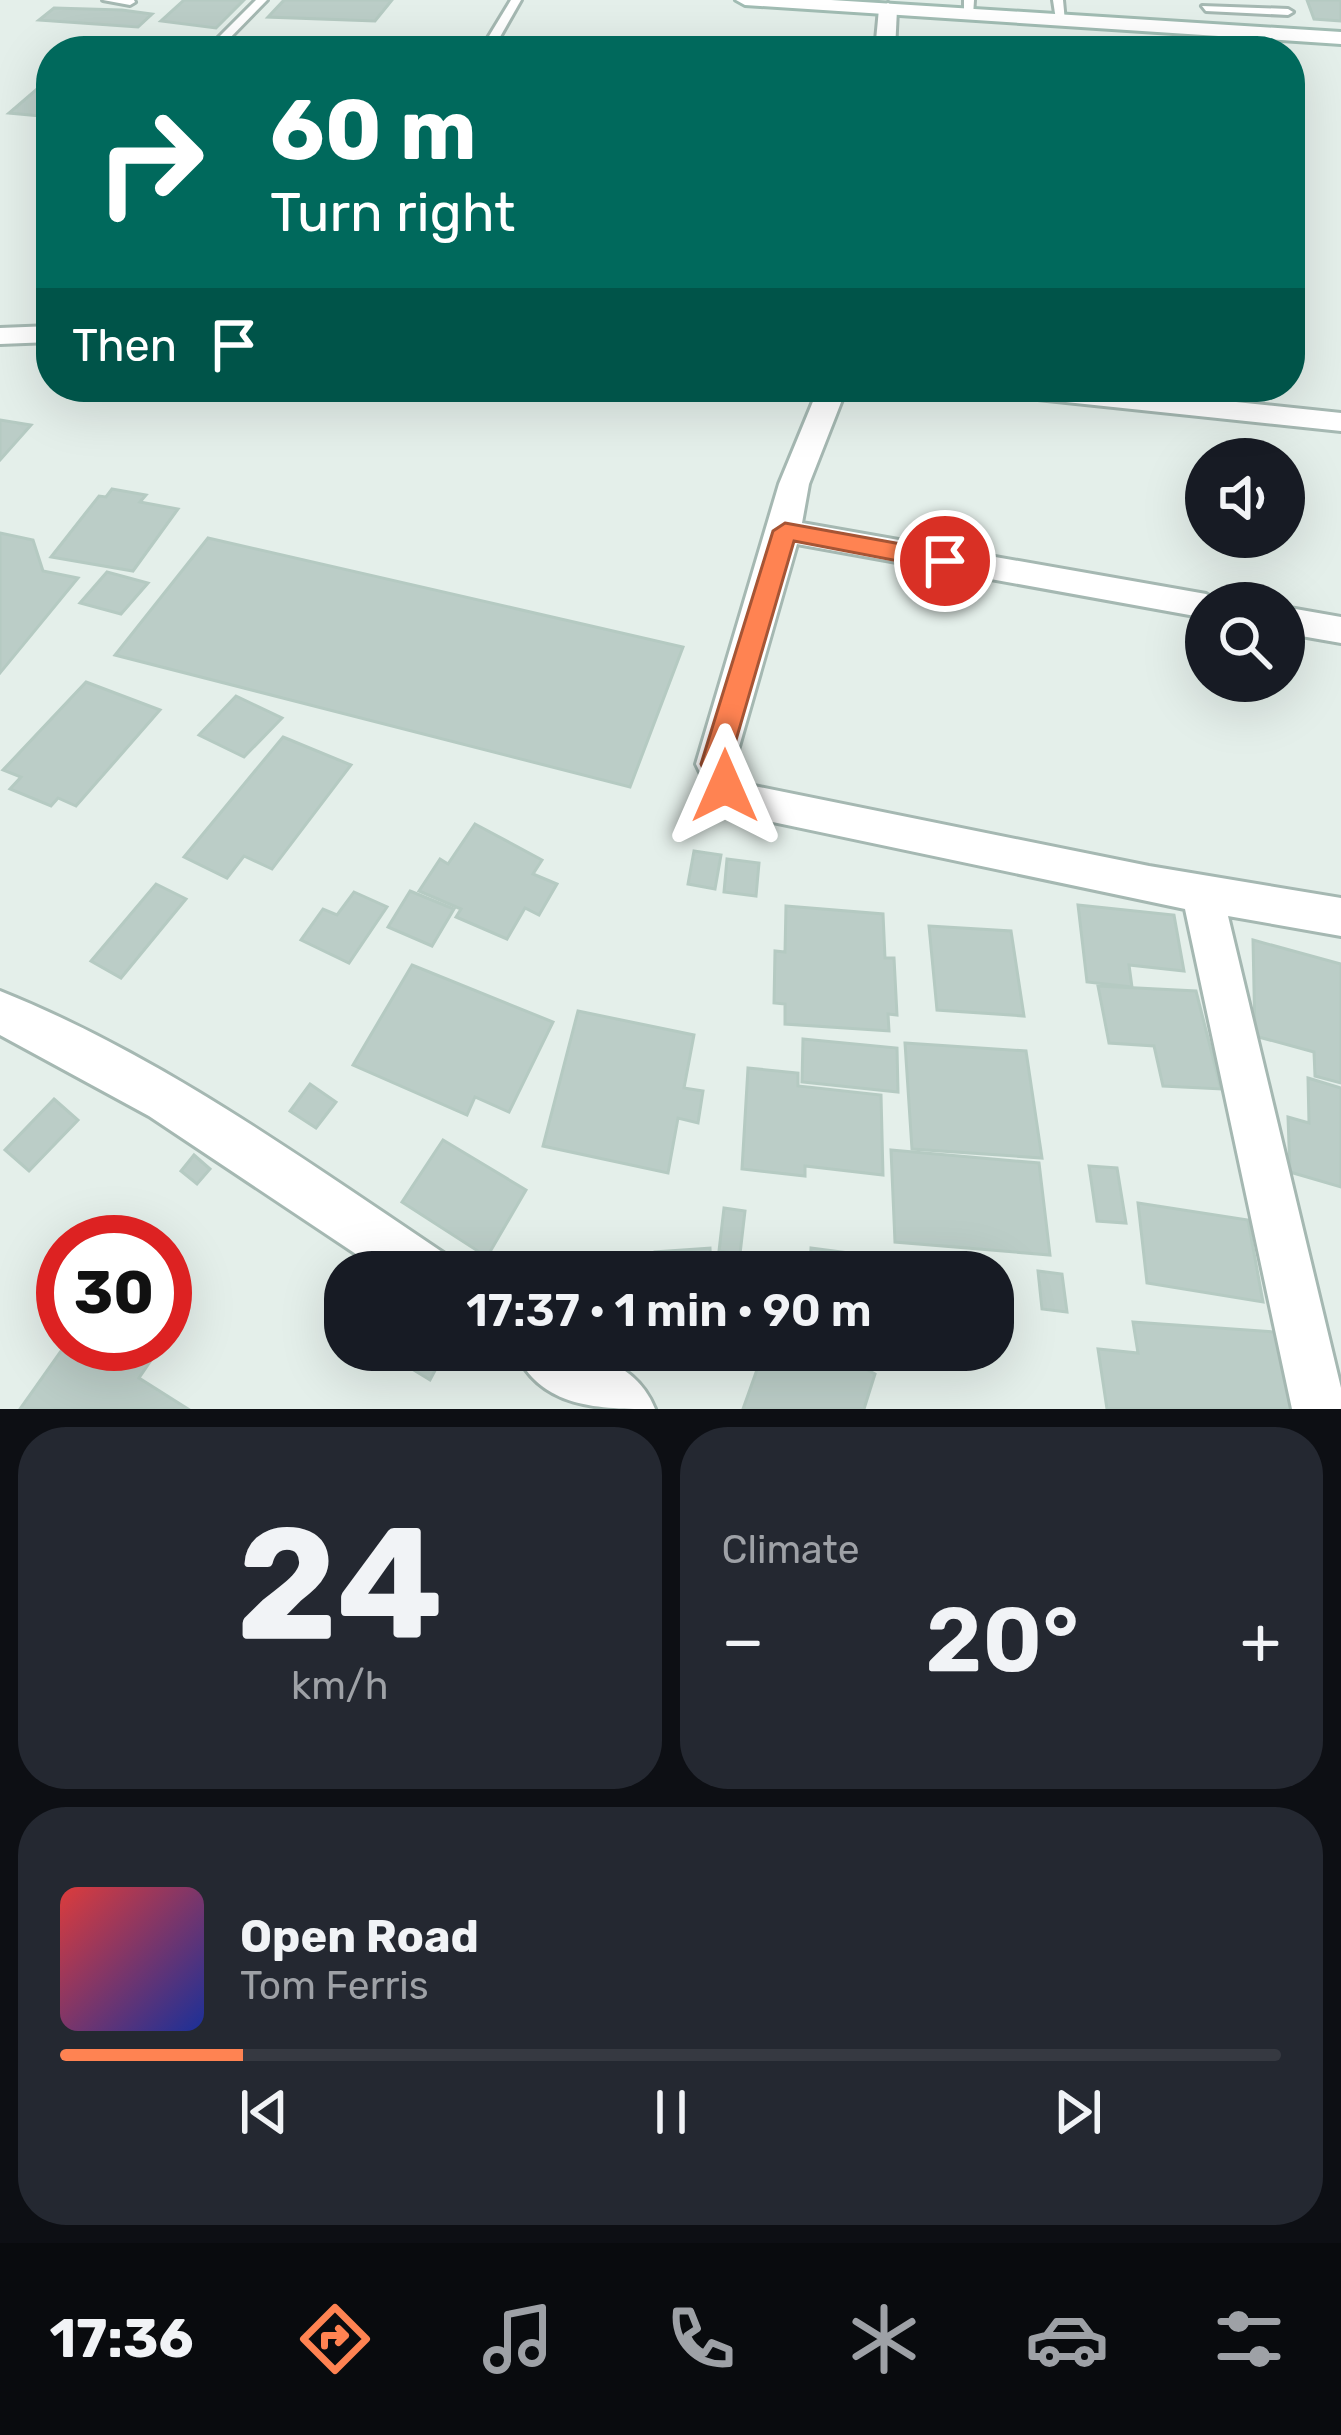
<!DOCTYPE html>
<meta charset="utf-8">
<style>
:root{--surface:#171b24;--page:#242831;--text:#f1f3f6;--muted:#9ea1a6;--line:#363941;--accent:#ff8352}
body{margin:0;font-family:Rubik,sans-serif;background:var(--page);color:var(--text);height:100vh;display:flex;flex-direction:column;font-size:45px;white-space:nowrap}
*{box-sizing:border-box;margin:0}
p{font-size:39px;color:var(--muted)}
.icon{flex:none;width:66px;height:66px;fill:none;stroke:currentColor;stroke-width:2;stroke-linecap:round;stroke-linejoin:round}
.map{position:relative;height:1409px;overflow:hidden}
.panel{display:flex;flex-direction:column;gap:18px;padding:18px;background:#0d0f14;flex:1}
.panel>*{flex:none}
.top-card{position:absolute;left:36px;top:36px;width:1269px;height:366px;border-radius:48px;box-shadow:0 12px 48px #0002;background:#00695c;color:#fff;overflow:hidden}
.controls{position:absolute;left:1185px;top:438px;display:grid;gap:24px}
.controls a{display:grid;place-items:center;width:120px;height:120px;border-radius:50%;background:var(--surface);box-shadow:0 12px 48px #0002;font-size:60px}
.speed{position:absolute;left:36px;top:1215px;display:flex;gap:24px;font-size:60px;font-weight:700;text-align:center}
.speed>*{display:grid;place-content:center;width:156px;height:156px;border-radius:50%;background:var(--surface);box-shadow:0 12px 48px #0002;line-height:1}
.speed .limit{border:18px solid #d22;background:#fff;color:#111}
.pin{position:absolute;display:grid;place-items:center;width:102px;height:102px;color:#fff;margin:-51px;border:6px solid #fff;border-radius:50%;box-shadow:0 3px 12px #0007}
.me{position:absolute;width:132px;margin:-66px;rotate:0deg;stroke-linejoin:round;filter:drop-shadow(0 0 9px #0008)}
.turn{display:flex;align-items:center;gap:42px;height:252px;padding:0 36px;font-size:54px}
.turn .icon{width:156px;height:156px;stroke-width:2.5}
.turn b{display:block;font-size:84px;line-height:102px}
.then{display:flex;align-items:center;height:114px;padding:0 36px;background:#0003;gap:24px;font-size:45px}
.big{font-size:90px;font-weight:600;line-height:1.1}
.panel .widget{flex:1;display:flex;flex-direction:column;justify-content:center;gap:18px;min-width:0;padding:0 42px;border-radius:48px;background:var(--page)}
.panel .dial{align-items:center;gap:0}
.dial b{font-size:156px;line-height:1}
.song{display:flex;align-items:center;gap:36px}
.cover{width:144px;height:144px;border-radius:18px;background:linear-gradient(135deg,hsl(0 70% 55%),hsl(230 70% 35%))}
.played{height:12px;border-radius:6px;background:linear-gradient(90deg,var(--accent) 15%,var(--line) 15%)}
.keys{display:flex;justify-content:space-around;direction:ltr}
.heat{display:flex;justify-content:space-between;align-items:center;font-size:66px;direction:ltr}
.panel .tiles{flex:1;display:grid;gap:18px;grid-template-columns:1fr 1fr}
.widget:last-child{grid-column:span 2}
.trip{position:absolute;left:324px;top:1251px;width:690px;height:120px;border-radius:48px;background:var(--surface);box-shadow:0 12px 48px #0002;font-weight:600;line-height:120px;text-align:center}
.dock{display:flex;height:192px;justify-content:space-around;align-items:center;background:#090b0e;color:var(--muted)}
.dock .icon{width:84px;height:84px}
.dock .selected{color:var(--accent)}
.dock b{font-size:54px;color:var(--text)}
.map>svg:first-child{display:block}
</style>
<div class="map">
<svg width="1341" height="1409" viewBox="0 0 1341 1409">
<rect width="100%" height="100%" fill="#e4efea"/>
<g fill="#bbcdc7" stroke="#b5cac2" stroke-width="3">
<polygon points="244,0 216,28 161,21 184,0"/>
<polygon points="284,0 392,0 375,21 268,17"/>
<polygon points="1307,0 1341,0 1341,21 1314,19"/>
<polygon points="54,8 122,10 152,14 138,27 39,20"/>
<polygon points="51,77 51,106 40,116 9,113"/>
<polygon points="0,420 31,425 0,460"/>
<polygon points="112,489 146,495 140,502 178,509 133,571 51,557 99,496 106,497"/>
<polygon points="0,533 33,540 43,571 78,578 0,673"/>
<polygon points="208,538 683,647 630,787 115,655"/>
<polygon points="107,572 148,583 121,614 80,603"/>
<polygon points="86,682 160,710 76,806 58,798 51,806 10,789 21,777 3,770"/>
<polygon points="236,696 282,718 244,757 199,735"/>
<polygon points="283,737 351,765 272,869 244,856 227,878 184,857"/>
<polygon points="475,824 542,860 533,874 557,884 539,915 525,908 507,939 456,917 461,909 419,891 440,859 448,864"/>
<polygon points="694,851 721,855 715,889 688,884"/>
<polygon points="727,859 759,863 756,896 724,892"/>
<polygon points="156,884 186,899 121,978 91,961"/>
<polygon points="410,891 454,909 432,946 388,927"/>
<polygon points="354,892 387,907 349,963 301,940 323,909 337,915"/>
<polygon points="1078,905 1174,915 1184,971 1129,965 1132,987 1087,982"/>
<polygon points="786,906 883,914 885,958 894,958 897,1015 888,1014 889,1031 785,1024 785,1004 774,1003 775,951 785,952"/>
<polygon points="929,926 1011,931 1024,1016 937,1010"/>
<polygon points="1253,940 1341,964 1341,1083 1315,1076 1314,1052 1255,1036"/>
<polygon points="412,965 553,1022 509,1112 475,1097 467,1115 353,1065"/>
<polygon points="1098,986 1196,991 1221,1089 1163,1086 1154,1046 1109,1043"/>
<polygon points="578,1011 694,1035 684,1088 703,1091 698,1123 678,1118 668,1173 543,1146"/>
<polygon points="803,1039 897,1048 898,1092 802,1082"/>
<polygon points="905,1043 1026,1051 1042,1158 912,1149"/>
<polygon points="748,1068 798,1073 798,1086 881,1095 883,1175 805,1166 805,1176 742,1169"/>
<polygon points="1308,1078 1341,1088 1341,1187 1290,1172 1288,1117 1309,1123"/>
<polygon points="310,1084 336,1102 316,1128 290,1111"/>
<polygon points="54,1099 78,1120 29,1171 5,1150"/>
<polygon points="443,1140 526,1190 487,1257 402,1202"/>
<polygon points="891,1150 1039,1163 1050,1255 895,1242"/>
<polygon points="194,1155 210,1169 197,1184 181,1171"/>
<polygon points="1089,1166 1117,1168 1126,1223 1097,1221"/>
<polygon points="1138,1203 1248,1220 1263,1302 1147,1283"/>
<polygon points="724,1208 745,1211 740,1254 719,1251"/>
<polygon points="710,1248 711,1272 656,1272 655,1252"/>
<polygon points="811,1248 865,1255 866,1272 810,1272"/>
<polygon points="1038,1271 1062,1274 1067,1312 1042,1309"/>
<polygon points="1133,1322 1289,1333 1307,1409 1107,1409 1098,1349 1138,1353"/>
<polygon points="66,1344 162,1344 139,1378 188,1409 20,1409"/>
<polygon points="381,1350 446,1350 430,1380"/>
<polygon points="764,1350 831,1350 875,1374 864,1409 743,1409"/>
</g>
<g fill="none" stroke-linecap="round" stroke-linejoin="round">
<defs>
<g id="lane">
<polygon points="103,0 134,0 135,2 130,5"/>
<polygon points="256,0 267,0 223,45 215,45 215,41"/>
<polygon points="511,0 521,0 492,51 480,51"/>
<polygon points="964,0 974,0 973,16 964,14"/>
<polygon points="1053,0 1063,0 1065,22 1056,20"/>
<polygon points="1202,6 1288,9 1293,12 1288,15 1206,11"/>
</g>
<g id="street">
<polygon points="888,3 897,9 895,51 875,51 879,9"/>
<polygon points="51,326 51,342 0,344 0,328"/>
<polygon points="819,387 847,387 809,484 802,523 1206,594 1221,603 1206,603 1206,618 797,544 734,764 754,786 1149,866 1341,898 1341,936 1228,916 1341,1388 1341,1409 1292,1409 1185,909 744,816 712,797 696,764 779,484"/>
<polygon points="994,387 1092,387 1341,413 1341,431 1008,396"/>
<polygon points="1284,607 1341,617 1341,643 1284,633"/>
<path d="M0,991c160,64 303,168 445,263l7,18h-69l-234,-156 -149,-81z"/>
<path d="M515,1350c53,0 116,0 140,59 -54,0 -116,0 -140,-59z"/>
</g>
<polygon id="secondary" points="736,0 831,0 1341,32 1341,44 745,5"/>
</defs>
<use href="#lane" stroke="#a5b8b2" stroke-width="6"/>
<use href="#street" stroke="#a5b8b2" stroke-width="6"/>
<use href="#secondary" stroke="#a1bcb3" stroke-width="6"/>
<use href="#lane" fill="#fff" fill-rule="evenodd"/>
<use href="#street" fill="#fff" fill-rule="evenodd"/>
<use href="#secondary" fill="#fff" fill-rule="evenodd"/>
</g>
<polygon fill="#ff8352" stroke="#a65535" stroke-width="3" points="785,523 945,552 958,561 945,570 794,541 729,764 740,786 725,798 715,795 701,764 773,531"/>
</svg>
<div class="controls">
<a><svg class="icon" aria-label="sound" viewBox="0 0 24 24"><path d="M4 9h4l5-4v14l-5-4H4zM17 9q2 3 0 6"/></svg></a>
<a><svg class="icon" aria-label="search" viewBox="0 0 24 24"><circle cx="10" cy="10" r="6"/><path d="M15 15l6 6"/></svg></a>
</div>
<div class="speed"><div class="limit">30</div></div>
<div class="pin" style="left:945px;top:561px;background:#d93025"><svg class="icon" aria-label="arrive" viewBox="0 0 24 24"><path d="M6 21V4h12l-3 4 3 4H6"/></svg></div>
<svg class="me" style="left:725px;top:786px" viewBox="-20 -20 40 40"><path d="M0-17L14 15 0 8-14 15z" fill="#ff8352" stroke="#fff" stroke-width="4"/></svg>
<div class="trip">17:37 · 1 min · 90 m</div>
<div class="top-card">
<div class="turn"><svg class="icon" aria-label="right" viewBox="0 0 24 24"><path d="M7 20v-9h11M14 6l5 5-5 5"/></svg><div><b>60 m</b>Turn right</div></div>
<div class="then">Then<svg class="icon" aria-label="arrive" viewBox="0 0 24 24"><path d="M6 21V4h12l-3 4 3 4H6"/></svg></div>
</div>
</div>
<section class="panel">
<div class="tiles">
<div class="widget dial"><b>24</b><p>km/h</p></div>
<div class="widget"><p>Climate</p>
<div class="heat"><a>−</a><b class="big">20°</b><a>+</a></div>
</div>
<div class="widget">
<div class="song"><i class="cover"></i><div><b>Open Road</b><p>Tom Ferris</p></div></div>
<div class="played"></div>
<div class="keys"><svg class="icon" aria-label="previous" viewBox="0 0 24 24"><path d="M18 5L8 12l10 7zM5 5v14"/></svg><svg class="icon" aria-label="pause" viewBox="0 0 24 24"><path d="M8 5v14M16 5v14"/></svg><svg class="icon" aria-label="next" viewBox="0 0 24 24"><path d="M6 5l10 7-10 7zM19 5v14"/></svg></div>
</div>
</div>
</section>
<nav class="dock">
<b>17:36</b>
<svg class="icon selected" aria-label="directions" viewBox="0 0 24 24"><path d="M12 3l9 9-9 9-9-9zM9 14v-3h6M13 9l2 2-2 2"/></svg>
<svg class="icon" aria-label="music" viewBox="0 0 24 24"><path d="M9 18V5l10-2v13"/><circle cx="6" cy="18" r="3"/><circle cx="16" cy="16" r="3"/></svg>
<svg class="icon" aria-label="phone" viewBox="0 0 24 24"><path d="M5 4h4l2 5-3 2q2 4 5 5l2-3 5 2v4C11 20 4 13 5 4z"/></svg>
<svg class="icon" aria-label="climate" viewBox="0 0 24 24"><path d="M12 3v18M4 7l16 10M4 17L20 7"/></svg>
<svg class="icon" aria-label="car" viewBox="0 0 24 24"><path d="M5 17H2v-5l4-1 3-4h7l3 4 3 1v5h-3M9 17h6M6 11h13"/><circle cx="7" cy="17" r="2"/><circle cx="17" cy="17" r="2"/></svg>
<svg class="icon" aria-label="filters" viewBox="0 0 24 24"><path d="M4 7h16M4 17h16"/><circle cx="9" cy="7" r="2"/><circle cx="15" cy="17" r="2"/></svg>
</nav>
